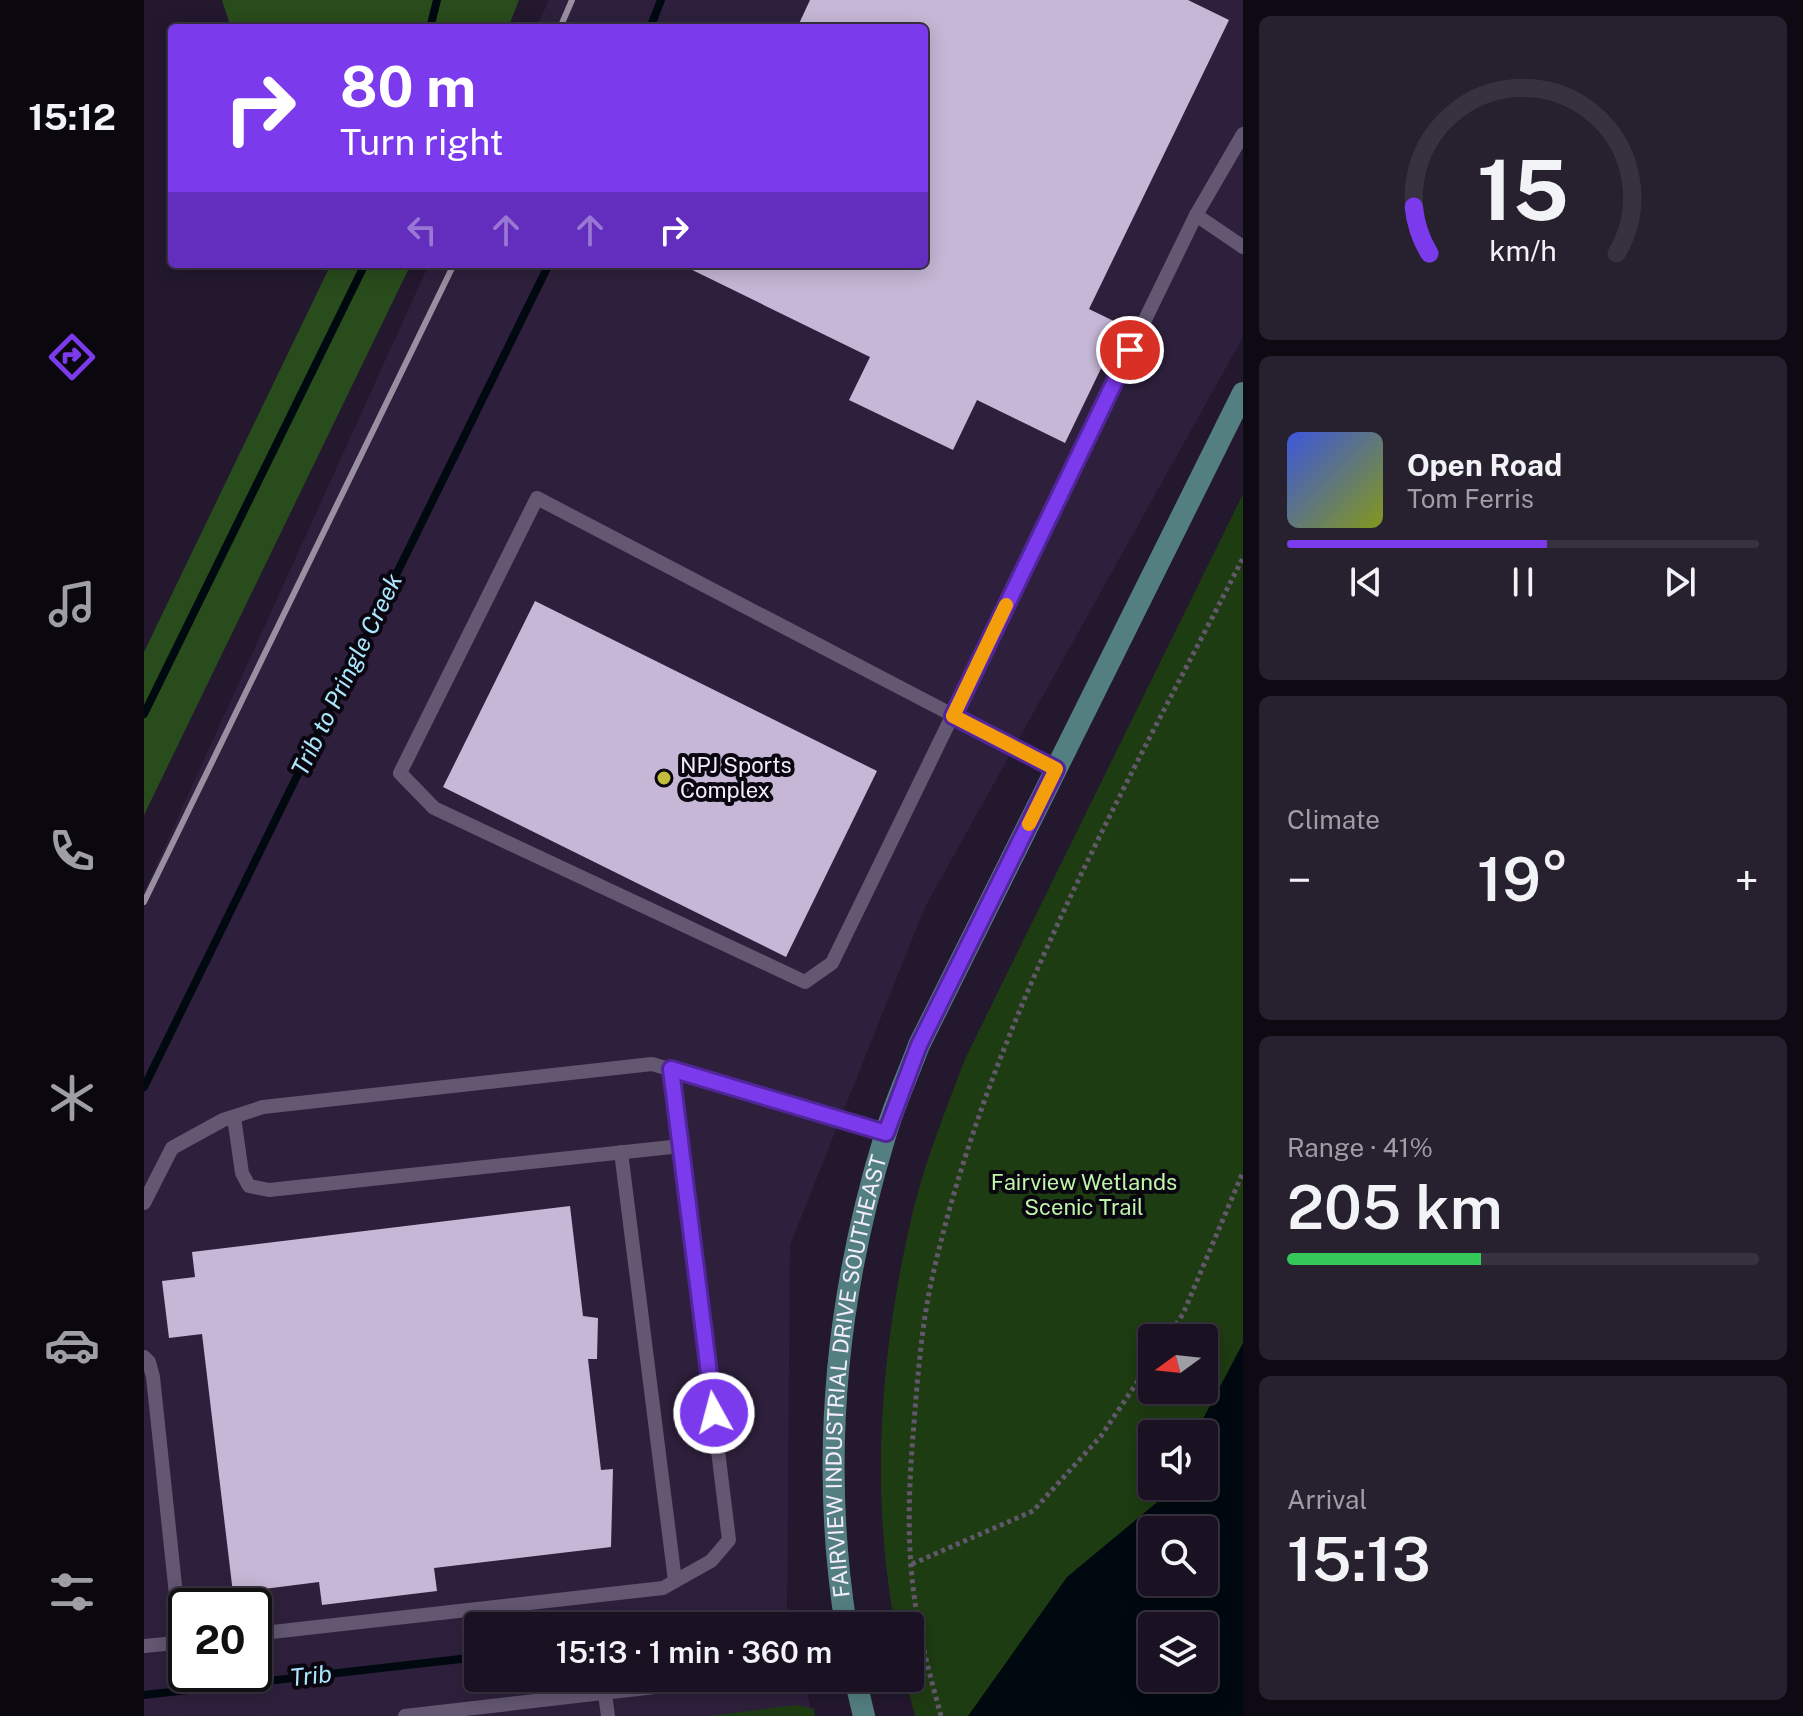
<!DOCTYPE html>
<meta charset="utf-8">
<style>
:root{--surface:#1a1222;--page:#27202f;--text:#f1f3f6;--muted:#9f9ea5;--line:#383240;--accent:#7c3aed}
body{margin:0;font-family:"Public Sans",sans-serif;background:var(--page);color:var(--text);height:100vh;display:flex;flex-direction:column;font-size:30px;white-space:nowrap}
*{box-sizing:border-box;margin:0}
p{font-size:26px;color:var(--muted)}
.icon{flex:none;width:44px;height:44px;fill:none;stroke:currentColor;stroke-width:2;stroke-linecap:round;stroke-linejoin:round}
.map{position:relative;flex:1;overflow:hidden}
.panel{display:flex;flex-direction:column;gap:16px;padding:16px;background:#0e0a13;width:560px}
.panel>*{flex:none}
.guide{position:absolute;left:24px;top:24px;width:760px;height:244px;border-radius:8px;box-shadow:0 4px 20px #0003,0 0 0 2px var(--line);background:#7c3aed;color:#fff;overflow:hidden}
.needle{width:52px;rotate:255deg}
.buttons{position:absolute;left:994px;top:1324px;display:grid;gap:16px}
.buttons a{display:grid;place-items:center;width:80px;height:80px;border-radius:8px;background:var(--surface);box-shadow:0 4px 20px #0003,0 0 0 2px var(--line);font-size:40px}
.speed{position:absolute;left:24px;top:1588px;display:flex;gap:16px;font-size:40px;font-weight:700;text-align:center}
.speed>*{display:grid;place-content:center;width:104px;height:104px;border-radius:50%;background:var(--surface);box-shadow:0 4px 20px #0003,0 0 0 2px var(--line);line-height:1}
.speed .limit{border:4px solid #111;border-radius:12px;background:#fff;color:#111}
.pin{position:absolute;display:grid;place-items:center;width:68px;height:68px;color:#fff;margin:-34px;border:4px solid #fff;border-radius:50%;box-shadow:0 2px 8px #0007}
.me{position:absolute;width:88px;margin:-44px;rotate:353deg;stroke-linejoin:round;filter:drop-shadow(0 0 6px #0008)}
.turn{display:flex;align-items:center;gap:28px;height:168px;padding:0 40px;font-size:36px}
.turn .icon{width:104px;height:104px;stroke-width:2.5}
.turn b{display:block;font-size:56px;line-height:68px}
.lanes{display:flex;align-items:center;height:76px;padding:0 40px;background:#0003;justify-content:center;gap:40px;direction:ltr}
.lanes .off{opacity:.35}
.big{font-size:60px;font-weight:600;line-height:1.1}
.panel .tile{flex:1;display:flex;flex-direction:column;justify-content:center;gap:12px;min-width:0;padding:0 28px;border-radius:12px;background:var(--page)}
.panel .dial{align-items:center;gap:0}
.dial svg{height:208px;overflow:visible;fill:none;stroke:var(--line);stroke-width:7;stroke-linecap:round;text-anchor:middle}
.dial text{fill:var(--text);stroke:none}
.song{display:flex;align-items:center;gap:24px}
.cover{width:96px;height:96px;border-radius:12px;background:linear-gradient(135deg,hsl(230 70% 55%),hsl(70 70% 35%))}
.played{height:8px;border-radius:4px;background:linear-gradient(90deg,var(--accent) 55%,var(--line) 55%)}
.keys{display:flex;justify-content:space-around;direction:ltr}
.heat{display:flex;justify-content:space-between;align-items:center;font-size:44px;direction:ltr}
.charge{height:12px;border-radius:6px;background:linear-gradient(90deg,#34c759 41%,var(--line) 0)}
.trip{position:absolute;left:320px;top:1612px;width:460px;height:80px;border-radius:8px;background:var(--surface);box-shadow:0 4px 20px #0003,0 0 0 2px var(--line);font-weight:600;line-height:80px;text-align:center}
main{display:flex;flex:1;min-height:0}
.dock{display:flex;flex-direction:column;width:144px;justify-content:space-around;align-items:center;background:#0a070e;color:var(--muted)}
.dock .icon{width:56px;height:56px}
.dock .selected{color:var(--accent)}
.dock b{font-size:36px;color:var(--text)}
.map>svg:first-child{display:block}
</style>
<main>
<nav class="dock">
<b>15:12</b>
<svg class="icon selected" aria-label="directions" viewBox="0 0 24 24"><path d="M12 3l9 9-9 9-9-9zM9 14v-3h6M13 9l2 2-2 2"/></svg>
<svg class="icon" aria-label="music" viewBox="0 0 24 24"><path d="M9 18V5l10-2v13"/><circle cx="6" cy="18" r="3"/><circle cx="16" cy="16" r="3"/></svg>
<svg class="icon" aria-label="phone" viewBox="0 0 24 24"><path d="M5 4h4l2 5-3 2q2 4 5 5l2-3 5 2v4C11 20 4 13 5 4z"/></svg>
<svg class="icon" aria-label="climate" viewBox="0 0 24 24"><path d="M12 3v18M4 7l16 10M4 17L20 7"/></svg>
<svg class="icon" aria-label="car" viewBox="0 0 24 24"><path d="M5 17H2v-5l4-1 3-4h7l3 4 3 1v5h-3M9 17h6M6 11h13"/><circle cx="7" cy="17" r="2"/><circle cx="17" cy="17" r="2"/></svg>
<svg class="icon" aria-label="filters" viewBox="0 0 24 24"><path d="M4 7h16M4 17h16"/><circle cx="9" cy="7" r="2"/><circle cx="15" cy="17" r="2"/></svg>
</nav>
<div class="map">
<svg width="1099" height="1716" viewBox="0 0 1099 1716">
<rect width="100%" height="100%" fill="#23182e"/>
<path fill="#2e203c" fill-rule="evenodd" d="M405,0h694v337l-318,570 -135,338 -3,370 3,11h-312v52h325l10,38h-669v-824l285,-628h495v-236h-388zM42,1606h68v68h-68z"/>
<g fill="#1e3c12" fill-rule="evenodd">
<path d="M1099,494v1222h-328l-10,-38h5v-52h-15c-26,-141 -14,-284 20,-423 13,-49 32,-96 50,-144zM1008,1338h52v52h-52zM1008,1434h52v52h-52zM1008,1530h52v52h-52zM1008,1626h52v52h-52z"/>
<polygon points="652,1705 670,1709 671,1716 566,1716"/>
</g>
<g fill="#294c1c">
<polygon points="78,0 375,0 364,28 87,28"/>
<polygon points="187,264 267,264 0,815 0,652"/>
</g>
<path fill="#000910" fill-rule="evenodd" d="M1099,1343v373h-275l99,-139 94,-78 7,-13h36v-52h-9zM1008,1530h52v52h-52zM1008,1626h52v52h-52z"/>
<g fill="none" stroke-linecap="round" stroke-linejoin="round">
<g stroke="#000910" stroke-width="8">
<polyline points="286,28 293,0"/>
<polyline points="506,28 517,0"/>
<polyline points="0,714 221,264"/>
<polyline points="0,1087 405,264"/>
<polyline points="0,1695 334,1657"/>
</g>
</g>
<g fill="#c5b7d5">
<polygon points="666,0 1044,0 1085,20 945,309 978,325 921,443 833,400 809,450 705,400 726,357 536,264 780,264 780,28 653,28"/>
<polygon points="391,601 733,771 642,957 299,787"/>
<polygon points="426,1206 439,1316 454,1318 453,1359 444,1359 457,1470 469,1469 467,1547 290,1568 293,1591 178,1605 175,1582 89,1593 58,1334 25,1338 18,1281 51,1277 48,1252"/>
</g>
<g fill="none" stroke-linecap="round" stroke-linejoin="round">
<g stroke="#62586c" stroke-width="5" stroke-dasharray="4 4" stroke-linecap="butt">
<polyline points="1023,1338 1039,1314 1099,1172"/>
<polyline points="768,1564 889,1511 957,1436 1008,1360"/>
<path d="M797,1716c-10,-37 -21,-76 -26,-114 -9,-60 -6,-120 -1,-179 4,-51 8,-103 20,-153 57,-249 193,-486 309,-712"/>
</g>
<g stroke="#635771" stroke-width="14">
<polyline points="1052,215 1099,134"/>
<polyline points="912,769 393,498 256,773 290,808 661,982 688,963 1052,215 1099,247"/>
<polyline points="90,1117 98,1173 105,1186 125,1190 537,1146"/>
<polyline points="477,1152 531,1581"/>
<polyline points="0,1203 28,1148 79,1120 119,1107 508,1064 742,1133"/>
<polyline points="0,1357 5,1362 9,1377 37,1642"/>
<polyline points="110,1634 519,1588 567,1561 585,1540 527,1069"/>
<polyline points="0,1646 42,1642"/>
<polyline points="461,1694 464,1716"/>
<polyline points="261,1716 589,1678"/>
</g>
<g stroke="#547f80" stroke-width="22">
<path id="s1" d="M702,1626c-26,-165 -10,-330 39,-490 9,-31 23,-61 34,-91l324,-652"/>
<polyline points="711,1678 720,1716"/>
</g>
<g stroke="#988fa1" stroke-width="6">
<polyline points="416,28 428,0"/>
<polyline points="0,902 310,264"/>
</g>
</g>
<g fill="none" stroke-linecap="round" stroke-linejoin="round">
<defs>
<polyline id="route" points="570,1413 527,1069 742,1133 775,1045 912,769 809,716 986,350"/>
</defs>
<use href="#route" stroke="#51269a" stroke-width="20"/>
<use href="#route" stroke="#7c3aed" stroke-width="14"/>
<polyline stroke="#f59e0b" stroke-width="14" points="862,605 809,716 912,769 885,824"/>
</g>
<circle fill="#c2bd3f" stroke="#0a060f" stroke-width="3" cx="520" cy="778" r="8"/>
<g text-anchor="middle" stroke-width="8" stroke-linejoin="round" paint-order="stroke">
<g font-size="22" fill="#f3ecfb" stroke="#0a060f" text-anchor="start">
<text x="536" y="773">NPJ Sports<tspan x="536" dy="25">Complex</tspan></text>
</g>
<g font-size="22" fill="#bef6aa" stroke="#0a060f">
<text x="940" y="1190">Fairview Wetlands<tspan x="940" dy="25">Scenic Trail</tspan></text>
</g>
<g font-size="22" fill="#f3ecfb" stroke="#0a060f">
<text dy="8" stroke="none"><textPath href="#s1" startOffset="252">FAIRVIEW INDUSTRIAL DRIVE SOUTHEAST</textPath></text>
</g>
<g font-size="24" font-style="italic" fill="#aae7fd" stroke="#0a060f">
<text transform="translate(203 675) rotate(-64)" y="8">Trib to Pringle Creek</text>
<text transform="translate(167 1676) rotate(-6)" y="8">Trib</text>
</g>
</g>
</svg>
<div class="buttons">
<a><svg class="needle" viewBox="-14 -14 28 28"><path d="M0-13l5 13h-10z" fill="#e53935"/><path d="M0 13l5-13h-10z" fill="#9f9ea5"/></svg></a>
<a><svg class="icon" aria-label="sound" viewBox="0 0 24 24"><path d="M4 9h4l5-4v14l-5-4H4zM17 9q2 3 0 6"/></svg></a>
<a><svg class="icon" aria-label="search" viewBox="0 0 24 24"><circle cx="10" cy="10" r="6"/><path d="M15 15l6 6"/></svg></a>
<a><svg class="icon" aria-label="layers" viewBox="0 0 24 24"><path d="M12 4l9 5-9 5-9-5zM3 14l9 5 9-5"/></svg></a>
</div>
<div class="speed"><div class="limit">20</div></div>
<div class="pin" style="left:986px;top:350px;background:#d93025"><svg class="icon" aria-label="arrive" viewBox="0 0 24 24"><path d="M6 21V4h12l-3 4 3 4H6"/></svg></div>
<svg class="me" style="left:570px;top:1413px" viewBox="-20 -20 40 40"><circle r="17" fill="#7c3aed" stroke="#fff" stroke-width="3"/><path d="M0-11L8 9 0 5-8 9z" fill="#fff"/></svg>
<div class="trip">15:13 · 1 min · 360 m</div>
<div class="guide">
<div class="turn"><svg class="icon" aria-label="right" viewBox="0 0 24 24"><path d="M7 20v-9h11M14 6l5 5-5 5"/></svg><div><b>80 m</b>Turn right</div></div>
<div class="lanes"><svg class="icon off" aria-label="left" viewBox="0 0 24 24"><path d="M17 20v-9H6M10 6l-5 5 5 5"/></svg><svg class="icon off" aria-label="ahead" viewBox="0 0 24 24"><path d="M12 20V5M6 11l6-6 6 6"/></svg><svg class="icon off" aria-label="ahead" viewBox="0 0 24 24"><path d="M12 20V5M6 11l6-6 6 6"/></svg><svg class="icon" aria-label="right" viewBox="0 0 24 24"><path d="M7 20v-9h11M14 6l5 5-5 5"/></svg></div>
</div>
</div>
<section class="panel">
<div class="tile dial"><svg viewBox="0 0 100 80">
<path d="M14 69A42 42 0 1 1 86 69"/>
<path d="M14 69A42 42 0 0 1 8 51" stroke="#7c3aed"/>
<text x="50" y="56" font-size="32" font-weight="700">15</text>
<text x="50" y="72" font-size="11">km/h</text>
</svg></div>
<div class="tile">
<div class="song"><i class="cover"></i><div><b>Open Road</b><p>Tom Ferris</p></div></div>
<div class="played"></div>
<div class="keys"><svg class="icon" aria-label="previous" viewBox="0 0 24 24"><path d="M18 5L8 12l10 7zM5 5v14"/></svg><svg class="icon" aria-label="pause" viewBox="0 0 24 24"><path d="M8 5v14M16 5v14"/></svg><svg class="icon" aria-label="next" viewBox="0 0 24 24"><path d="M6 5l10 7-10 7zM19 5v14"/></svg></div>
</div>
<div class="tile"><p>Climate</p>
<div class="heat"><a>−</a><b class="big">19°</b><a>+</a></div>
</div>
<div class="tile"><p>Range · 41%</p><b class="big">205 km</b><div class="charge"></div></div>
<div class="tile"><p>Arrival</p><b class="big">15:13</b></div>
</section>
</main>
